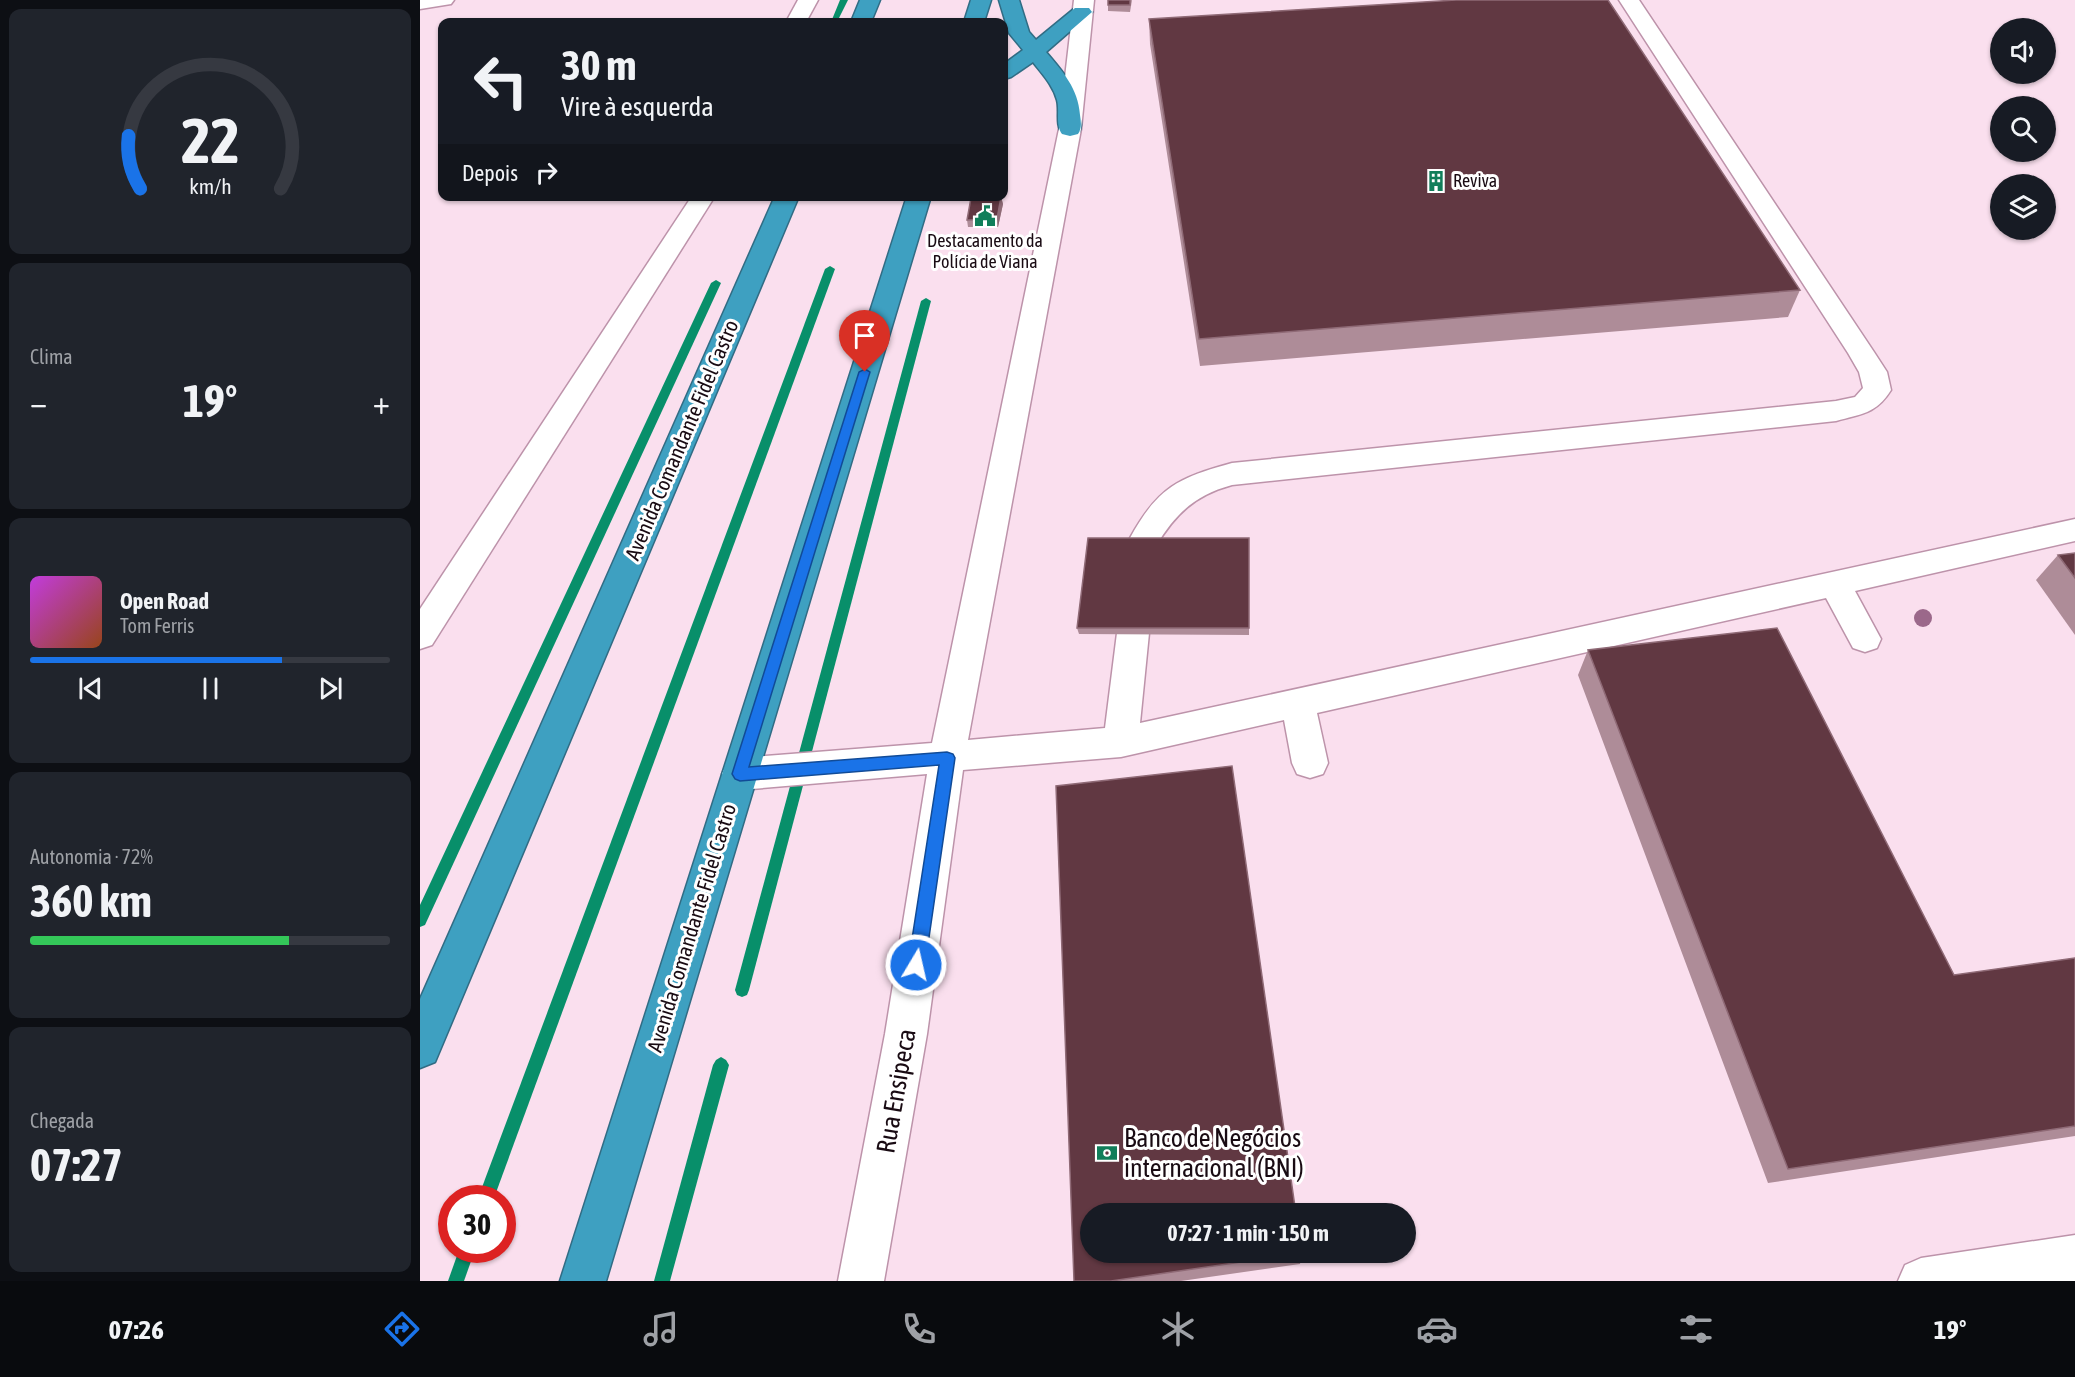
<!DOCTYPE html>
<html lang="pt">
<meta charset="utf-8">
<style>
:root{--surface:#171b24;--page:#20242c;--text:#f1f3f6;--muted:#9ea1a6;--line:#363941;--accent:#1a73e8}
body{margin:0;font-family:"Asap Condensed",sans-serif;background:var(--page);color:var(--text);height:100vh;display:flex;flex-direction:column;font-size:22px;white-space:nowrap}
*{box-sizing:border-box;margin:0}
p{font-size:20px;color:var(--muted)}
.icon{flex:none;width:33px;height:33px;fill:none;stroke:currentColor;stroke-width:2;stroke-linecap:round;stroke-linejoin:round}
.map{position:relative;flex:1;overflow:hidden}
.sheet{display:flex;flex-direction:column;gap:9px;padding:9px;background:#0d0f14;width:420px}
.sheet>*{flex:none}
.top-card{position:absolute;left:18px;top:18px;width:570px;height:183px;border-radius:12px;box-shadow:0 2px 4px #0004;background:#171b24;color:var(--text);overflow:hidden}
.tools{position:absolute;left:1570px;top:18px;display:grid;gap:12px}
.tools a{display:grid;place-items:center;width:66px;height:66px;border-radius:50%;background:var(--surface);box-shadow:0 2px 4px #0004;font-size:30px}
.speed{position:absolute;left:18px;top:1185px;display:flex;gap:12px;font-size:30px;font-weight:700;text-align:center}
.speed>*{display:grid;place-content:center;width:78px;height:78px;border-radius:50%;background:var(--surface);box-shadow:0 2px 4px #0004;line-height:1}
.speed .limit{border:9px solid #d22;background:#fff;color:#111}
.pin{position:absolute;display:grid;place-items:center;width:51px;height:51px;color:#fff;margin:-62px -26px;border-radius:50% 50% 50% 0;rotate:-45deg;box-shadow:0 0 6px #0007}
.pin .icon{rotate:45deg}
.me{position:absolute;width:66px;margin:-33px;rotate:9deg;stroke-linejoin:round;filter:drop-shadow(0 0 4px #0008)}
.turn{display:flex;align-items:center;gap:21px;height:126px;padding:0 24px;font-size:27px}
.turn .icon{width:78px;height:78px;stroke-width:2.5}
.turn b{display:block;font-size:42px;line-height:51px}
.then{display:flex;align-items:center;height:57px;padding:0 24px;background:#0003;gap:12px;font-size:22px}
.big{font-size:45px;font-weight:700;line-height:1.1}
.sheet .tile{flex:1;display:flex;flex-direction:column;justify-content:center;gap:9px;min-width:0;padding:0 21px;border-radius:12px;background:var(--page)}
.sheet .dial{align-items:center;gap:0}
.dial svg{height:156px;overflow:visible;fill:none;stroke:var(--line);stroke-width:7;stroke-linecap:round;text-anchor:middle}
.dial text{fill:var(--text);stroke:none}
.song{display:flex;align-items:center;gap:18px}
.cover{width:72px;height:72px;border-radius:9px;background:linear-gradient(135deg,hsl(290 70% 55%),hsl(20 70% 35%))}
.played{height:6px;border-radius:3px;background:linear-gradient(90deg,var(--accent) 70%,var(--line) 70%)}
.keys{display:flex;justify-content:space-around;direction:ltr}
.heat{display:flex;justify-content:space-between;align-items:center;font-size:33px;direction:ltr}
.charge{height:9px;border-radius:4px;background:linear-gradient(90deg,#34c759 72%,var(--line) 0)}
.trip{position:absolute;left:660px;top:1203px;width:336px;height:60px;border-radius:30px;background:var(--surface);box-shadow:0 2px 4px #0004;font-weight:700;line-height:60px;text-align:center}
.menu{display:flex;height:96px;justify-content:space-around;align-items:center;background:#090b0e;color:var(--muted)}
.menu .icon{width:42px;height:42px}
.menu .selected{color:var(--accent)}
.menu b{font-size:27px;color:var(--text)}
main{display:flex;flex:1;min-height:0}
.map>svg:first-child{display:block}
</style>
<main>
<section class="sheet">
<div class="tile dial"><svg viewBox="0 0 100 80">
<path d="M14 69A42 42 0 1 1 86 69"/>
<path d="M14 69A42 42 0 0 1 8 42" stroke="#1a73e8"/>
<text x="50" y="56" font-size="32" font-weight="700">22</text>
<text x="50" y="72" font-size="11">km/h</text>
</svg></div>
<div class="tile"><p>Clima</p>
<div class="heat"><a>−</a><b class="big">19°</b><a>+</a></div>
</div>
<div class="tile">
<div class="song"><i class="cover"></i><div><b>Open Road</b><p>Tom Ferris</p></div></div>
<div class="played"></div>
<div class="keys"><svg class="icon" aria-label="previous" viewBox="0 0 24 24"><path d="M18 5L8 12l10 7zM5 5v14"/></svg><svg class="icon" aria-label="pause" viewBox="0 0 24 24"><path d="M8 5v14M16 5v14"/></svg><svg class="icon" aria-label="next" viewBox="0 0 24 24"><path d="M6 5l10 7-10 7zM19 5v14"/></svg></div>
</div>
<div class="tile"><p>Autonomia · 72%</p><b class="big">360 km</b><div class="charge"></div></div>
<div class="tile"><p>Chegada</p><b class="big">07:27</b></div>
</section>
<div class="map">
<svg width="1655" height="1281" viewBox="0 0 1655 1281">
<rect width="100%" height="100%" fill="#fadfee"/>
<g fill="none" stroke-linecap="round" stroke-linejoin="round">
<g fill="#088f6a" fill-rule="evenodd">
<polygon points="420,0 428,0 417,22 411,22"/>
<polygon points="410,266 415,269 74,1198 58,1198 405,269"/>
<polygon points="296,280 301,283 5,925 0,927 0,905 291,283"/>
<polygon points="506,298 511,301 329,990 327,995 322,997 317,995 315,990 501,301"/>
<polygon points="301,1057 306,1060 309,1065 250,1281 234,1281 293,1065 296,1060"/>
<polygon points="39,1250 55,1250 44,1281 28,1281"/>
</g>
<defs>
<g id="minor">
<polygon points="0,0 34,0 31,4 0,9"/>
<polygon points="378,0 398,0 386,22 366,22"/>
<polygon points="654,0 674,0 661,129 548,740 685,728 697,633 701,624 713,620 725,624 729,633 720,723 1655,519 1655,541 1435,591 1461,639 1457,648 1445,652 1433,648 1406,598 897,713 908,763 903,774 890,778 877,774 872,763 864,720 701,757 543,770 507,1034 464,1281 418,1281 465,1034 507,774 320,790 307,785 302,774 307,763 320,758 512,743 639,129"/>
<path d="M1199,0h20l235,352 13,20 4,18c-15,24 -30,24 -55,31l-604,64c-37,10 -57,29 -76,61l-11,4 -11,-4 -4,-8c28,-51 48,-60 102,-75l604,-62 19,-4 8,-9 -4,-16 -11,-19z"/>
<polygon points="272,196 295,196 12,645 0,649 0,609"/>
<polygon points="1655,1235 1655,1281 1478,1281 1485,1265 1501,1258"/>
</g>
<g id="highway">
<polygon points="440,0 460,0 451,22 431,22"/>
<polygon points="551,0 571,0 564,22 544,22"/>
<path d="M579,0h20l10,32 7,8 39,-32h14l3,4 -46,40c17,20 32,36 34,63 1,7 2,13 -2,19l-8,2 -8,-2c-7,-10 -2,-23 -5,-34 -4,-15 -15,-26 -24,-38l-22,15 -7,2v-15l19,-14 -14,-17z"/>
<polygon points="355,196 379,196 15,1062 0,1068 0,999"/>
<polygon points="487,196 511,196 186,1281 140,1281"/>
</g>
</defs>
<use href="#minor" stroke="#bd93aa" stroke-width="3"/>
<use href="#highway" stroke="#316c84" stroke-width="3"/>
<use href="#minor" fill="#fff" fill-rule="evenodd"/>
<use href="#highway" fill="#3ea0c1" fill-rule="evenodd"/>
</g>
<circle fill="#9b688a" cx="1503" cy="618" r="9"/>
<g fill="#ae8c98">
<polygon points="712,0 710,12 688,11 688,5"/>
<polygon points="729,19 1380,290 1368,317 780,366 730,44"/>
<polygon points="581,197 583,204 578,227 548,227 547,220"/>
<polygon points="829,538 829,635 659,634 657,628"/>
<polygon points="1655,553 1655,635 1616,580 1638,555"/>
<polygon points="1168,650 1534,975 1655,958 1655,1136 1348,1183 1158,675"/>
<polygon points="882,1252 880,1264 761,1281 654,1281"/>
</g>
<polygon fill="#8f6a76" points="581,197 583,204 578,227 577,219"/>
<g fill="#613842" stroke="#8f6a76" stroke-width="1.5">
<rect x="688" y="0" width="22" height="5"/>
<polygon points="1036,0 1188,0 1380,290 779,339 729,19"/>
<polygon points="581,197 577,219 547,220 551,198"/>
<polygon points="668,538 829,538 829,628 657,628"/>
<polygon points="1655,553 1655,578 1638,555"/>
<polygon points="1357,628 1534,975 1655,958 1655,1126 1368,1169 1168,650"/>
<polygon points="812,766 876,1214 670,1214 670,1252 882,1253 691,1281 654,1281 636,786"/>
</g>
<polygon fill="#1a73e8" stroke="#114b97" stroke-width="1.5" points="445,369 450,372 329,767 527,752 533,754 535,758 505,965 502,971 496,973 491,971 488,965 519,765 320,781 315,779 312,774 439,372"/>
<defs>
<symbol id="building-bare" viewBox="-9 -9 18 18"><path d="M-4-6H4V6H1V3H-1V6H-4ZM-2.5-4.3h1.7v1.8h-1.7ZM.8-4.3h1.7v1.8H.8ZM-2.5-1h1.7V.8h-1.7ZM.8-1h1.7V.8H.8Z" fill="#117e5a" stroke="#fff" stroke-width="2.5" paint-order="stroke"/></symbol>
<symbol id="civic-bare" viewBox="-9 -9 18 18"><path d="M-.6-6.5H3V-4.5H.6V-3L4-1V1h2V6H-6V1h2V-1L-.6-3ZM-1.2 2.5V6h2.4V2.5Z" fill="#117e5a" stroke="#fff" stroke-width="2.5" paint-order="stroke"/></symbol>
<symbol id="bank-bare" viewBox="-9 -9 18 18"><path d="M-6-4H6V4H-6ZM0-2.3a2.3 2.3 0 1 0 0 4.6a2.3 2.3 0 1 0 0-4.6Z" fill="#117e5a" stroke="#fff" stroke-width="2.5" paint-order="stroke"/></symbol>
</defs>
<g fill-rule="evenodd">
<use href="#building-bare" x="1001" y="166" width="30" height="30"/>
<use href="#civic-bare" x="550" y="201" width="30" height="30"/>
<use href="#bank-bare" x="672" y="1138" width="30" height="30"/>
</g>
<g text-anchor="middle" stroke-width="6" stroke-linejoin="round" paint-order="stroke">
<g font-size="18" fill="#190b13" stroke="#fff" text-anchor="start">
<text x="1033" y="187">Reviva</text>
<text x="565" y="247" text-anchor="middle">Destacamento da<tspan x="565" dy="21">Polícia de Viana</tspan></text>
</g>
<g font-size="21" fill="#190b13" stroke="#fff">
<text transform="translate(262 440) rotate(-67)" y="7">Avenida Comandante Fidel Castro</text>
<text transform="translate(272 928) rotate(-73)" y="7">Avenida Comandante Fidel Castro</text>
</g>
<g font-size="26" fill="#190b13" stroke="#fff">
<text transform="translate(476 1091) rotate(-80)" y="9">Rua Ensipeca</text>
</g>
<g font-size="26" fill="#190b13" stroke="#fff" text-anchor="start">
<text x="704" y="1147">Banco de Negócios<tspan x="704" dy="30">internacional (BNI)</tspan></text>
</g>
</g>
</svg>
<div class="tools">
<a><svg class="icon" aria-label="sound" viewBox="0 0 24 24"><path d="M4 9h4l5-4v14l-5-4H4zM17 9q2 3 0 6"/></svg></a>
<a><svg class="icon" aria-label="search" viewBox="0 0 24 24"><circle cx="10" cy="10" r="6"/><path d="M15 15l6 6"/></svg></a>
<a><svg class="icon" aria-label="layers" viewBox="0 0 24 24"><path d="M12 4l9 5-9 5-9-5zM3 14l9 5 9-5"/></svg></a>
</div>
<div class="speed"><div class="limit">30</div></div>
<div class="pin" style="left:445px;top:372px;background:#d93025"><svg class="icon" aria-label="arrive" viewBox="0 0 24 24"><path d="M6 21V4h12l-3 4 3 4H6"/></svg></div>
<svg class="me" style="left:496px;top:965px" viewBox="-20 -20 40 40"><circle r="17" fill="#1a73e8" stroke="#fff" stroke-width="3"/><path d="M0-11L8 9 0 5-8 9z" fill="#fff"/></svg>
<div class="trip">07:27 · 1 min · 150 m</div>
<div class="top-card">
<div class="turn"><svg class="icon" aria-label="left" viewBox="0 0 24 24"><path d="M17 20v-9H6M10 6l-5 5 5 5"/></svg><div><b>30 m</b>Vire à esquerda</div></div>
<div class="then">Depois<svg class="icon" aria-label="right" viewBox="0 0 24 24"><path d="M7 20v-9h11M14 6l5 5-5 5"/></svg></div>
</div>
</div>
</main>
<nav class="menu">
<b>07:26</b>
<svg class="icon selected" aria-label="directions" viewBox="0 0 24 24"><path d="M12 3l9 9-9 9-9-9zM9 14v-3h6M13 9l2 2-2 2"/></svg>
<svg class="icon" aria-label="music" viewBox="0 0 24 24"><path d="M9 18V5l10-2v13"/><circle cx="6" cy="18" r="3"/><circle cx="16" cy="16" r="3"/></svg>
<svg class="icon" aria-label="phone" viewBox="0 0 24 24"><path d="M5 4h4l2 5-3 2q2 4 5 5l2-3 5 2v4C11 20 4 13 5 4z"/></svg>
<svg class="icon" aria-label="climate" viewBox="0 0 24 24"><path d="M12 3v18M4 7l16 10M4 17L20 7"/></svg>
<svg class="icon" aria-label="car" viewBox="0 0 24 24"><path d="M5 17H2v-5l4-1 3-4h7l3 4 3 1v5h-3M9 17h6M6 11h13"/><circle cx="7" cy="17" r="2"/><circle cx="17" cy="17" r="2"/></svg>
<svg class="icon" aria-label="filters" viewBox="0 0 24 24"><path d="M4 7h16M4 17h16"/><circle cx="9" cy="7" r="2"/><circle cx="15" cy="17" r="2"/></svg>
<b>19°</b>
</nav>
